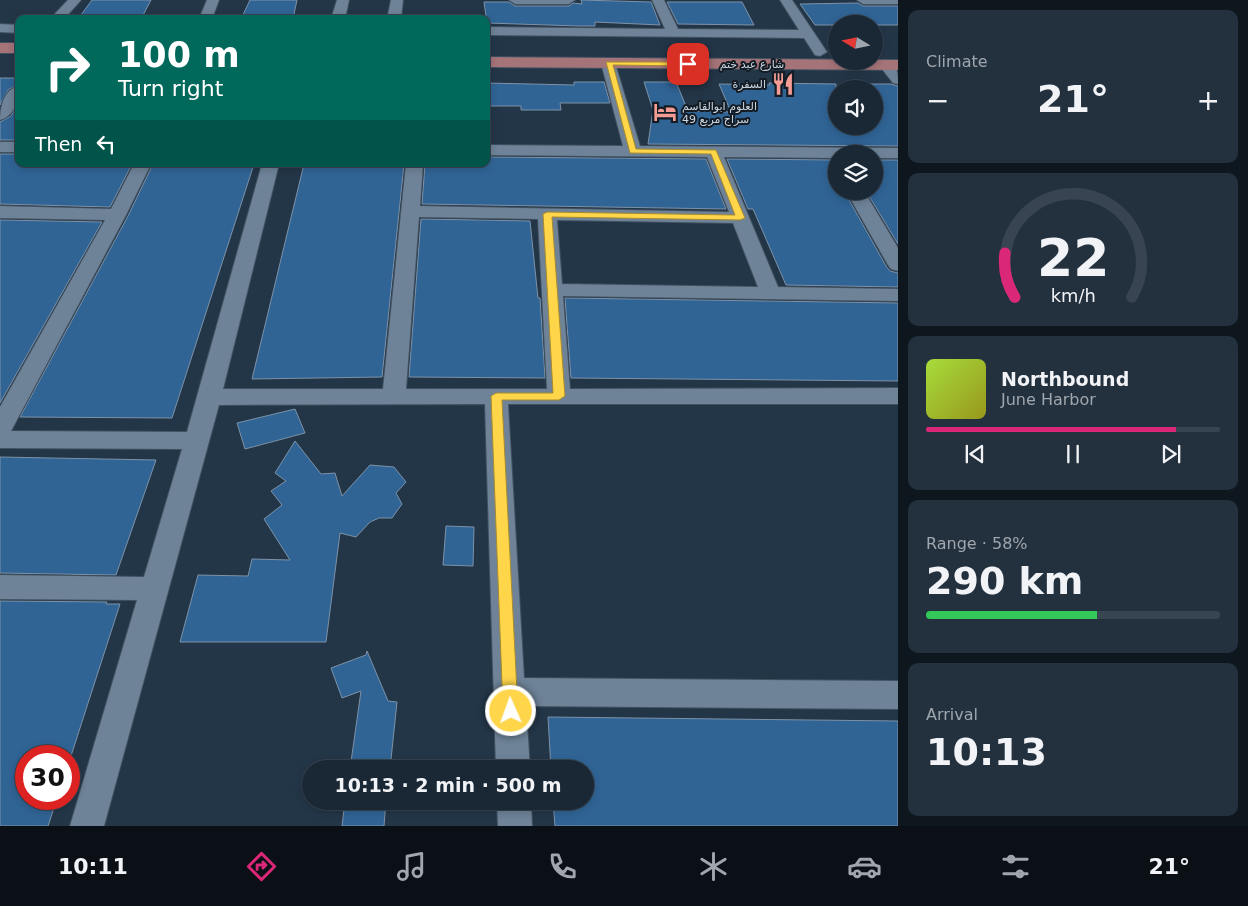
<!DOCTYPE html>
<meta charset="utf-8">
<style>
:root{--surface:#1a2836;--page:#23303e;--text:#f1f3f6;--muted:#9fa6ad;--line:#384451;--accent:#db2777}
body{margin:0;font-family:"DejaVu Sans","Noto Naskh Arabic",sans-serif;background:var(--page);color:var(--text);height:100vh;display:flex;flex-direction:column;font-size:19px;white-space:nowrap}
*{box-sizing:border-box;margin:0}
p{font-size:16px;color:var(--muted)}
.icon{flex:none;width:28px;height:28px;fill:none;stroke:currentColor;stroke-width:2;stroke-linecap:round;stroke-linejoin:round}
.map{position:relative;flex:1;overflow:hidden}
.panel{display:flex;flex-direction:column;gap:10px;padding:10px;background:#0e161e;width:350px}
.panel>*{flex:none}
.guide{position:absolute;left:15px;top:15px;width:475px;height:152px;border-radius:10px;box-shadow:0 2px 8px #0003,0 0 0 1px var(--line);background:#00695c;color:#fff;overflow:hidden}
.needle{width:32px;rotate:280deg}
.controls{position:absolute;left:828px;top:15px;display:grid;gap:10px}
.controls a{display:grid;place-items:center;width:55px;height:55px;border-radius:50%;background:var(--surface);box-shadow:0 2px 8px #0003,0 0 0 1px var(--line);font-size:25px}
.speed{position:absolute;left:15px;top:745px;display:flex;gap:10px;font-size:25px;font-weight:700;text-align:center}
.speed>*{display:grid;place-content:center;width:65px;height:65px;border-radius:50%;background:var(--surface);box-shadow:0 2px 8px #0003,0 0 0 1px var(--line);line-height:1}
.speed .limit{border:8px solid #d22;background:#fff;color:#111}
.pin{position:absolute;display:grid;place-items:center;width:42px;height:42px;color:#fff;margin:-21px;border-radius:10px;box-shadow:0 2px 8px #0006}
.me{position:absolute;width:55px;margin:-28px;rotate:358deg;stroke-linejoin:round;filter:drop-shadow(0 0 4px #0008)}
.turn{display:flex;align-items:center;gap:18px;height:105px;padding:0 20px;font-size:22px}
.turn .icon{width:65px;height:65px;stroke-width:2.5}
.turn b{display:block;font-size:35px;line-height:42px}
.then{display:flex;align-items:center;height:48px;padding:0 20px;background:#0003;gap:10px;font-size:19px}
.big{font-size:38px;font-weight:600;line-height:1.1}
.panel .widget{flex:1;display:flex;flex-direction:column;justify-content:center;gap:8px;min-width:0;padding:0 18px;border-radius:10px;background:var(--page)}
.panel .dial{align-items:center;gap:0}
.dial svg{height:130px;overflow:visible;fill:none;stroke:var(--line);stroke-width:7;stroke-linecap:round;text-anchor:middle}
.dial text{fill:var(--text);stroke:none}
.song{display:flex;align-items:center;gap:15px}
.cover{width:60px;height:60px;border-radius:8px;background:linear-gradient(135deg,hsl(80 70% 55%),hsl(60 70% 35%))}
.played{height:5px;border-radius:2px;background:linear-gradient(90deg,var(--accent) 85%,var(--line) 85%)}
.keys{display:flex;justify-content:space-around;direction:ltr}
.heat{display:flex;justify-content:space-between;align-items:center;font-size:28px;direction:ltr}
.charge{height:8px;border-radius:4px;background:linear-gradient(90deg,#34c759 58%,var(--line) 0)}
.trip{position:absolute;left:302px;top:760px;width:292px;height:50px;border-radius:25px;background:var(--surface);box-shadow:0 2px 8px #0003,0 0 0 1px var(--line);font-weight:600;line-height:50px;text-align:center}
.menu{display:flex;height:80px;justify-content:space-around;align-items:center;background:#0a1016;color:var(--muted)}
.menu .icon{width:35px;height:35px}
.menu .selected{color:var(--accent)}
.menu b{font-size:22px;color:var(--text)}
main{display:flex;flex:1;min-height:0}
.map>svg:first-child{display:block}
</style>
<main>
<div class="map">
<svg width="898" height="826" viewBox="0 0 898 826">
<rect width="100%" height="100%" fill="#233648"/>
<g fill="#306495" stroke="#7d92a8">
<polygon points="92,0 151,0 141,19 78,19"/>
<polygon points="250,0 297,0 293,19 241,19"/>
<polygon points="581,0 651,2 660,25 595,22 595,26 578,26 487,23 484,2 509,2 515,6 569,6 573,3 582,4"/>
<polygon points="667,2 742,2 754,25 678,24"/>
<polygon points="858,3 863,6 898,6 898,25 815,25 800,4"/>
<polygon points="0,78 19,78 19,84 8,90 0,105"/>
<polygon points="574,82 604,82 610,103 560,103 561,110 521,110 521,106 486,106 486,83 574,85"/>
<polygon points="644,82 676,82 688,111 731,112 719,84 770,85 769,83 836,84 836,126 874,126 874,89 864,89 860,84 891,84 898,86 898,146 648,144 653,110"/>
<polygon points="19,102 19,140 0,140 0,122 11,116"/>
<polygon points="0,154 19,154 19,164 132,164 110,207 0,204"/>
<polygon points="486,157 706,159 726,209 422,204 425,164 486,164"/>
<polygon points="727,159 836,160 836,191 844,191 886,266 890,271 898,273 898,287 786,285 753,209 748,209"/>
<polygon points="874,160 898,160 898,244 866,191 874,191"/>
<polygon points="153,164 254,164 172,418 20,417 128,216"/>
<polygon points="304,164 404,164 382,377 252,379"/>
<polygon points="421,219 530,221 538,298 540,298 545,378 409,377"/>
<polygon points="0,220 102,222 0,403"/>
<polygon points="565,298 898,303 898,381 571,378"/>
<polygon points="295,409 305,433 245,449 237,423"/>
<polygon points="295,441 321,474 335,473 342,496 370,465 394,467 406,482 396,493 402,504 392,518 379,518 370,522 356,537 340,533 326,642 180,642 198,575 248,576 252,559 290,560 264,519 282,505 271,491 286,481 275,473"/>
<polygon points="0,457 156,460 116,575 0,573"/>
<polygon points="446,526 474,527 473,566 443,565"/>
<polygon points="0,601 107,602 106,604 120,604 71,756 26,756 26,799 57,799 48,826 0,826"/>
<polygon points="367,651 388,701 397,702 390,769 350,769 361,691 342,698 331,668 366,655"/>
<polygon points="548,717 898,721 898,826 555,826 553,801 586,801 586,769 551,769"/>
<polygon points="345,801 386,801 384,826 342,826"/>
</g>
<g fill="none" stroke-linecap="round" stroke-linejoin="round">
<defs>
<g id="minor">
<polygon points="68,0 81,0 64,19 50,19"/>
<polygon points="207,0 219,0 212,19 199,19"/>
<polygon points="337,0 349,0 345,19 331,19"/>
<polygon points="391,0 403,0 401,19 387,19"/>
<polygon points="509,0 575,0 569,4 515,4"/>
<polygon points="652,0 664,0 678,29 799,30 780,0 792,0 827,52 820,56 815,55 804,38 486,35 486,27 665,29"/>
<polygon points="857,0 898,0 898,4 863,4"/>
<polygon points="0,24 19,25 19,33 0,32"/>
<path d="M608,59l7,4 25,83 258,2v10h-24v-4h-38v4l-112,-1 54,130 120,2v12l-335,-5 7,93 328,-1v16h-390l16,274 374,3v28l-372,-3 4,63h-34l-11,-365 -266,1 -115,421h-34l67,-226 -137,-1v-24l144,2 38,-128 -182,-1v-41l105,-187 -105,-2v-12l111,3 23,-45h17l-25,51 -115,216 176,1 75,-268h17l-56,225h160l23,-225h17l-3,42 309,6 -22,-55 -221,-2v-10l137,1 -22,-83zM419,217l119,2 9,170h-141zM557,220l176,3 25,64 -196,-3z"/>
<path d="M886,61c12,3 12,13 12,23l-5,-1 -14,-18z"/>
<path d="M19,86c0,13 -4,30 -19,34 0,-13 4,-31 19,-34z"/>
<rect x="0" y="142" width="19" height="10"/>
<polygon points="846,191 864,191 898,248 898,271 891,269 888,265"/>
<polygon points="497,801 531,801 532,826 498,826"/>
</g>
<g id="primary">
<rect x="0" y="43" width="19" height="10"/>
<polygon points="486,57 898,60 898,70 486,67"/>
</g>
</defs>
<use href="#minor" stroke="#415160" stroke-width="2"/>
<use href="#primary" stroke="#415160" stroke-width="2"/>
<use href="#minor" fill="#6e8398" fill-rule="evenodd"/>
<use href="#primary" fill="#a57479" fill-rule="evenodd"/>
</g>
<polygon fill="#ffd54a" stroke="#a68a30" points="606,62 690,62 688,66 613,65 636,149 716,150 745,218 740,220 552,217 565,396 559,400 502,400 518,711 516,716 511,718 505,716 503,711 491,396 496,393 553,393 543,214 547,212 735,215 711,154 630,153"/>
<defs>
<symbol id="restaurant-bare" viewBox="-9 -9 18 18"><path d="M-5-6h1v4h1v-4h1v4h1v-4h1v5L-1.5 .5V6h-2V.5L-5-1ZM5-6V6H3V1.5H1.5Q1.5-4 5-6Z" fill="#f59c95" stroke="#141c25" stroke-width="2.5" paint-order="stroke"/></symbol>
<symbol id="hotel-bare" viewBox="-9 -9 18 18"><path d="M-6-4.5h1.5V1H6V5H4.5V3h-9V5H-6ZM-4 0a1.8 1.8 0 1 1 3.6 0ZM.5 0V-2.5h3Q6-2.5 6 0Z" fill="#f59c95" stroke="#141c25" stroke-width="2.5" paint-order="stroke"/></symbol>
</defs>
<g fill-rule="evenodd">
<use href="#restaurant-bare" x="767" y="68" width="32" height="32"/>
<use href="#hotel-bare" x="649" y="96" width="32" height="32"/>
</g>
<g text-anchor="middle" stroke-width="4" stroke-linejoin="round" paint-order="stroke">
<g font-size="11" fill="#cbd7e2" stroke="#141c25">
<text x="752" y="68">شارع عبد ختم</text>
</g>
<g font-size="11" fill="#cbd7e2" stroke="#141c25" text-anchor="end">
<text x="766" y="88">السفرة</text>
<text x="682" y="110" text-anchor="start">العلوم ابوالقاسم<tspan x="682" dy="13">سراج مربع 49</tspan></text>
</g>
</g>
</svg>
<div class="controls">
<a><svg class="needle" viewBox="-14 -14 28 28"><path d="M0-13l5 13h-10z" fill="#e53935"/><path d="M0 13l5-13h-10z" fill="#9fa6ad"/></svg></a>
<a><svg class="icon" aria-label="sound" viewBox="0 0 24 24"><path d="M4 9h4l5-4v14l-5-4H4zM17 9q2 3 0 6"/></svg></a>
<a><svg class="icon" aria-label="layers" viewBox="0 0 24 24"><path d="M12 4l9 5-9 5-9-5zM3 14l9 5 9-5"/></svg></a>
</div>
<div class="speed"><div class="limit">30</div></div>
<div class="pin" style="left:688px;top:64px;background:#d93025"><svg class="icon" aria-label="arrive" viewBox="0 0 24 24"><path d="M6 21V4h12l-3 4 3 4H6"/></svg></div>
<svg class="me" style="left:511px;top:711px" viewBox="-20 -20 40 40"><circle r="17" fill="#ffd54a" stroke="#fff" stroke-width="3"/><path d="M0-11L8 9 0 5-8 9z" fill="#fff"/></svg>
<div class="trip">10:13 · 2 min · 500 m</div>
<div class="guide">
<div class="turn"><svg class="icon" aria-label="right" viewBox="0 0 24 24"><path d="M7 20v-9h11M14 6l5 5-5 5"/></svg><div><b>100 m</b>Turn right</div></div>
<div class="then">Then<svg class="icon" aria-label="left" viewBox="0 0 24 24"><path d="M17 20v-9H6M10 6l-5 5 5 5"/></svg></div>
</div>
</div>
<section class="panel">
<div class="widget"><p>Climate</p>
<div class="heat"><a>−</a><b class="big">21°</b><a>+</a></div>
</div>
<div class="widget dial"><svg viewBox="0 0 100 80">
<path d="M14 69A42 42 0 1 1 86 69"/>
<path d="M14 69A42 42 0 0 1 8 42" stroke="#db2777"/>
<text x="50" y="56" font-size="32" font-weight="700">22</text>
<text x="50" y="72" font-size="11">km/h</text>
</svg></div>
<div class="widget">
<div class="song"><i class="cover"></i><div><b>Northbound</b><p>June Harbor</p></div></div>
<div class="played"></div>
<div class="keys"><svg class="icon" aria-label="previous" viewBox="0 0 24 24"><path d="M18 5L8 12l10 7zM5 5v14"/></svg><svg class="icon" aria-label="pause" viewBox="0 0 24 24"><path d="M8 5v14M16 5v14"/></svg><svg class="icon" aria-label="next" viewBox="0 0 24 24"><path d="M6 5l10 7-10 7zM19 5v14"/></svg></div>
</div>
<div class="widget"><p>Range · 58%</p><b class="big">290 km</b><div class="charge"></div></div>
<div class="widget"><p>Arrival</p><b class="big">10:13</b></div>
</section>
</main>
<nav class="menu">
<b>10:11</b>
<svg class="icon selected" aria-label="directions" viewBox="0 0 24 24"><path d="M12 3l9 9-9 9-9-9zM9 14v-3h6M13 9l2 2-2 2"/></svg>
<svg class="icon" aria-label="music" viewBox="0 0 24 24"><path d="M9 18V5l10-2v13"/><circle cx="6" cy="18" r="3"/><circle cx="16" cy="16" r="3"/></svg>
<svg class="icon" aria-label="phone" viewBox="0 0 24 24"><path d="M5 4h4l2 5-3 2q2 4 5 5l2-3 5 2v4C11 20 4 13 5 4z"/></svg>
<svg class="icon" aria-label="climate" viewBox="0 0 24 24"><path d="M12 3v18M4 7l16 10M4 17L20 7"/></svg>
<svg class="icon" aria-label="car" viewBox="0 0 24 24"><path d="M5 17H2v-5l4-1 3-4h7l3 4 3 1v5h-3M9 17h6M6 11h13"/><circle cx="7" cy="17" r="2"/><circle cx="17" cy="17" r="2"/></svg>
<svg class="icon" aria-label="filters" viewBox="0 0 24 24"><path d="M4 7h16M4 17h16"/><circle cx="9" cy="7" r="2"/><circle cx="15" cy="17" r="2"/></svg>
<b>21°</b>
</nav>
